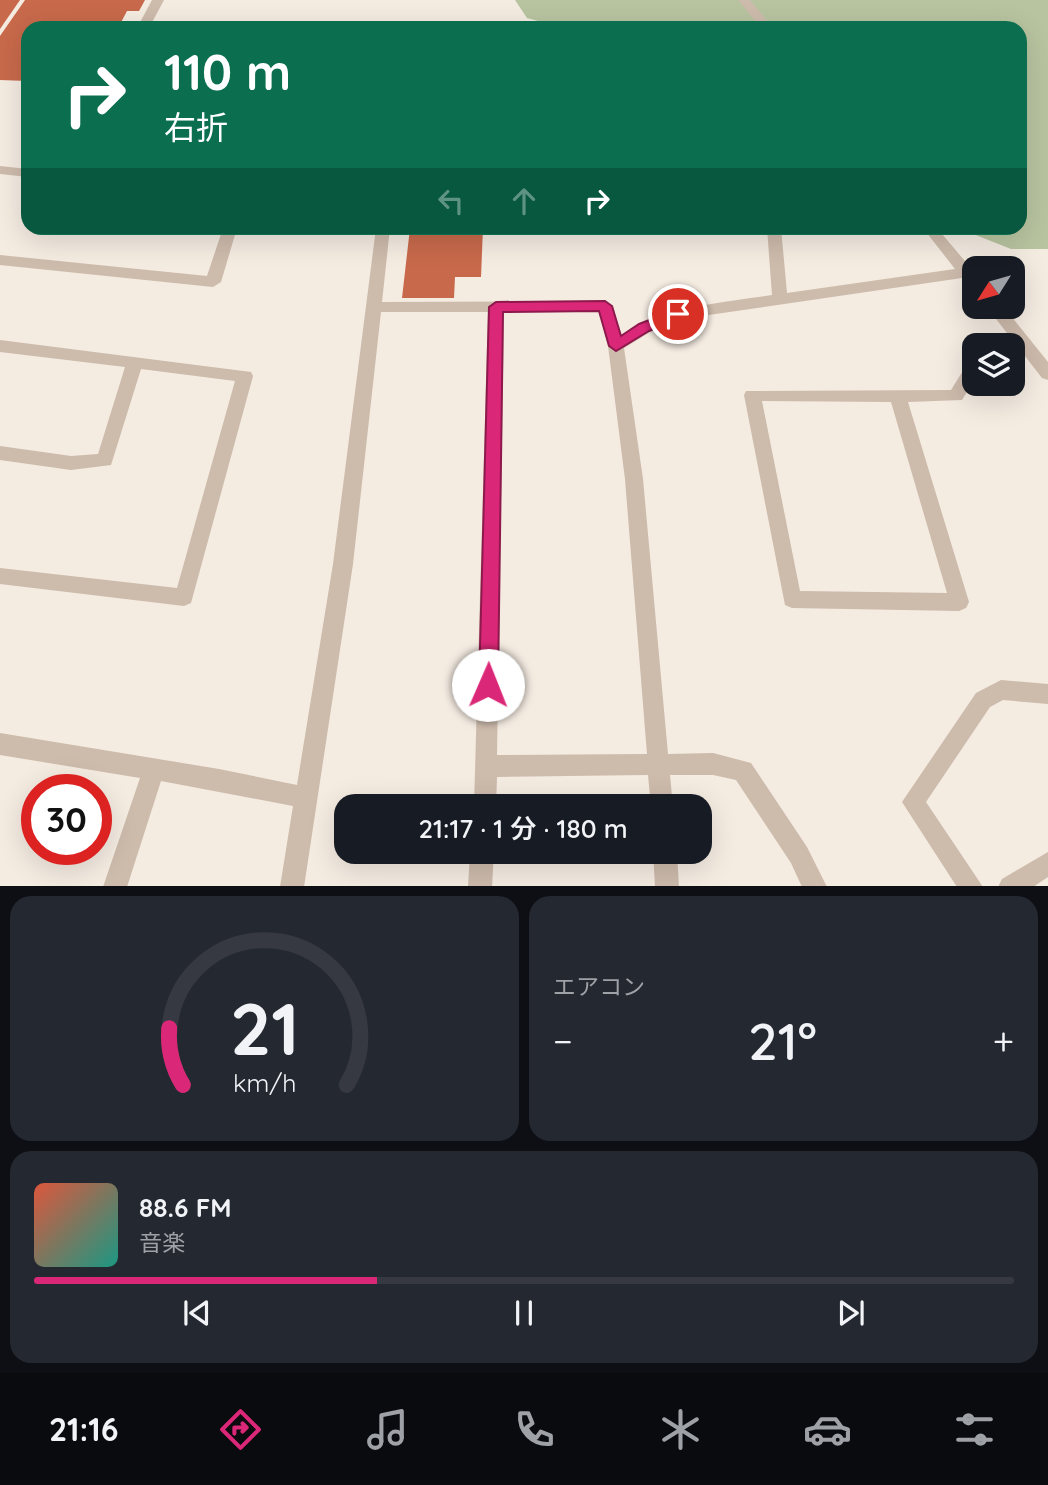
<!DOCTYPE html>
<html lang="ja">
<meta charset="utf-8">
<style>
:root{--surface:#171b24;--page:#242831;--text:#f1f3f6;--muted:#9ea1a6;--line:#363941;--accent:#db2777}
body{margin:0;font-family:Quicksand,"Noto Sans JP",sans-serif;background:var(--page);color:var(--text);height:100vh;display:flex;flex-direction:column;font-size:26px;white-space:nowrap}
*{box-sizing:border-box;margin:0}
p{font-size:23px;color:var(--muted)}
.icon{flex:none;width:38px;height:38px;fill:none;stroke:currentColor;stroke-width:2;stroke-linecap:round;stroke-linejoin:round}
.map{position:relative;height:886px;overflow:hidden}
.drawer{display:flex;flex-direction:column;gap:10px;padding:10px;background:#0d0f14;flex:1}
.drawer>*{flex:none}
.top-card{position:absolute;left:21px;top:21px;width:1006px;height:214px;border-radius:21px;box-shadow:0 7px 28px #0002;background:#0b6e4f;color:#fff;overflow:hidden}
.needle{width:46px;rotate:233deg}
.buttons{position:absolute;left:962px;top:256px;display:grid;gap:14px}
.buttons a{display:grid;place-items:center;width:63px;height:63px;border-radius:14px;background:var(--surface);box-shadow:0 7px 28px #0002;font-size:35px}
.speed{position:absolute;left:21px;top:774px;display:flex;gap:14px;font-size:35px;font-weight:700;text-align:center}
.speed>*{display:grid;place-content:center;width:91px;height:91px;border-radius:50%;background:var(--surface);box-shadow:0 7px 28px #0002;line-height:1}
.speed .limit{border:10px solid #d22;background:#fff;color:#111}
.pin{position:absolute;display:grid;place-items:center;width:60px;height:60px;color:#fff;margin:-30px;border:4px solid #fff;border-radius:50%;box-shadow:0 2px 7px #0007}
.me{position:absolute;width:77px;margin:-38px;rotate:1deg;stroke-linejoin:round;filter:drop-shadow(0 0 5px #0008)}
.turn{display:flex;align-items:center;gap:24px;height:147px;padding:0 28px;font-size:32px}
.turn .icon{width:91px;height:91px;stroke-width:2.5}
.turn b{display:block;font-size:49px;line-height:60px}
.lanes{display:flex;align-items:center;height:66px;padding:0 28px;background:#0003;justify-content:center;gap:35px;direction:ltr}
.lanes .off{opacity:.35}
.big{font-size:52px;font-weight:600;line-height:1.1}
.drawer .widget{flex:1;display:flex;flex-direction:column;justify-content:center;gap:10px;min-width:0;padding:0 24px;border-radius:21px;background:var(--page)}
.drawer .dial{align-items:center;gap:0}
.dial svg{height:182px;overflow:visible;fill:none;stroke:var(--line);stroke-width:7;stroke-linecap:round;text-anchor:middle}
.dial text{fill:var(--text);stroke:none}
.song{display:flex;align-items:center;gap:21px}
.cover{width:84px;height:84px;border-radius:10px;background:linear-gradient(135deg,hsl(10 70% 55%),hsl(170 70% 35%))}
.played{height:7px;border-radius:4px;background:linear-gradient(90deg,var(--accent) 35%,var(--line) 35%)}
.keys{display:flex;justify-content:space-around;direction:ltr}
.heat{display:flex;justify-content:space-between;align-items:center;font-size:38px;direction:ltr}
.drawer .tiles{flex:1;display:grid;gap:10px;grid-template-columns:1fr 1fr}
.widget:last-child{grid-column:span 2}
.trip{position:absolute;left:334px;top:794px;width:378px;height:70px;border-radius:21px;background:var(--surface);box-shadow:0 7px 28px #0002;font-weight:600;line-height:70px;text-align:center}
.menu{display:flex;height:112px;justify-content:space-around;align-items:center;background:#090b0e;color:var(--muted)}
.menu .icon{width:49px;height:49px}
.menu .active{color:var(--accent)}
.menu b{font-size:32px;color:var(--text)}
.map>svg:first-child{display:block}
</style>
<div class="map">
<svg width="1048" height="887" viewBox="0 0 1048 887">
<rect width="100%" height="100%" fill="#f4ebe1"/>
<polygon fill="#b8c4a0" points="515,0 1048,0 1048,249 1011,249 958,228 1020,228 1020,28 564,28 527,18"/>
<g fill="#c8694b">
<polygon points="0,0 20,0 0,29"/>
<polygon points="25,0 145,0 139,11 127,11 118,28 28,28 28,81 0,80 0,36"/>
<polygon points="410,228 483,228 481,277 455,277 454,298 402,298"/>
</g>
<g fill="none" stroke-linecap="round" stroke-linejoin="round">
<g fill="#cdbbac" fill-rule="evenodd">
<polygon points="152,0 164,0 149,28 137,28"/>
<polygon points="738,0 750,0 773,28 761,28"/>
<polygon points="0,166 28,169 28,177 0,174"/>
<polygon points="223,228 237,228 221,282 213,287 0,265 0,255 207,276"/>
<path d="M376,228h14l-8,74 223,-1 8,5 8,29c46,-29 98,-32 151,-40l-5,-67h14l6,65 168,-24 -32,-41h14l38,45v15l-5,-1 -8,-9 -281,41 -31,13 -26,16 19,131 25,275 45,-1 38,10 56,84 20,40h-25l-11,-24 -55,-83 -23,-5h-43l3,32h-22l-3,-32 -151,2 -1,30h-22l14,-495h-107l-28,252 -49,323h-24l13,-81 -132,-25 -34,106h-24l37,-109 -140,-23v-22l219,36 78,16 36,-221zM599,311l9,35 17,133 22,275 -150,1 7,-443z"/>
<polygon points="986,306 1003,306 1048,362 1048,380 1042,378"/>
<polygon points="0,340 251,372 253,376 191,603 184,606 0,584 0,568 177,588 235,381 141,369 111,465 71,470 0,460 0,446 71,456 98,454 125,367 0,352"/>
<path d="M975,359v20l-13,21 -54,2 61,200 -3,6 -7,3 -167,-3 -7,-3 -41,-210 2,-4 205,-1 18,-29zM762,401l129,1 56,191 -147,-2z"/>
<polygon points="1001,680 1048,684 1048,704 1003,700 990,707 926,802 983,887 957,887 902,802 976,693"/>
<polygon points="470,852 494,852 492,887 468,887"/>
<polygon points="653,852 677,852 679,887 655,887"/>
<polygon points="1048,852 1048,877 1033,887 998,887 1002,879"/>
</g>
</g>
<polygon fill="#db2777" stroke="#8e194d" stroke-width="2" points="605,301 612,306 621,336 639,324 673,311 678,309 685,314 683,318 649,331 616,351 609,346 599,311 503,312 498,685 495,691 488,694 482,691 479,685 489,307 496,302"/>
</svg>
<div class="buttons">
<a><svg class="needle" viewBox="-14 -14 28 28"><path d="M0-13l5 13h-10z" fill="#e53935"/><path d="M0 13l5-13h-10z" fill="#9ea1a6"/></svg></a>
<a><svg class="icon" aria-label="layers" viewBox="0 0 24 24"><path d="M12 4l9 5-9 5-9-5zM3 14l9 5 9-5"/></svg></a>
</div>
<div class="speed"><div class="limit">30</div></div>
<div class="pin" style="left:678px;top:314px;background:#d93025"><svg class="icon" aria-label="arrive" viewBox="0 0 24 24"><path d="M6 21V4h12l-3 4 3 4H6"/></svg></div>
<svg class="me" style="left:488px;top:685px" viewBox="-20 -20 40 40"><circle r="19" fill="#fff"/><path d="M0-13L10 11 0 6-10 11z" fill="#db2777"/></svg>
<div class="trip">21:17 · 1 分 · 180 m</div>
<div class="top-card">
<div class="turn"><svg class="icon" aria-label="right" viewBox="0 0 24 24"><path d="M7 20v-9h11M14 6l5 5-5 5"/></svg><div><b>110 m</b>右折</div></div>
<div class="lanes"><svg class="icon off" aria-label="left" viewBox="0 0 24 24"><path d="M17 20v-9H6M10 6l-5 5 5 5"/></svg><svg class="icon off" aria-label="ahead" viewBox="0 0 24 24"><path d="M12 20V5M6 11l6-6 6 6"/></svg><svg class="icon" aria-label="right" viewBox="0 0 24 24"><path d="M7 20v-9h11M14 6l5 5-5 5"/></svg></div>
</div>
</div>
<section class="drawer">
<div class="tiles">
<div class="widget dial"><svg viewBox="0 0 100 80">
<path d="M14 69A42 42 0 1 1 86 69"/>
<path d="M14 69A42 42 0 0 1 8 44" stroke="#db2777"/>
<text x="50" y="56" font-size="32" font-weight="700">21</text>
<text x="50" y="72" font-size="11">km/h</text>
</svg></div>
<div class="widget"><p>エアコン</p>
<div class="heat"><a>−</a><b class="big">21°</b><a>+</a></div>
</div>
<div class="widget">
<div class="song"><i class="cover"></i><div><b>88.6 FM</b><p>音楽</p></div></div>
<div class="played"></div>
<div class="keys"><svg class="icon" aria-label="previous" viewBox="0 0 24 24"><path d="M18 5L8 12l10 7zM5 5v14"/></svg><svg class="icon" aria-label="pause" viewBox="0 0 24 24"><path d="M8 5v14M16 5v14"/></svg><svg class="icon" aria-label="next" viewBox="0 0 24 24"><path d="M6 5l10 7-10 7zM19 5v14"/></svg></div>
</div>
</div>
</section>
<nav class="menu">
<b>21:16</b>
<svg class="icon active" aria-label="directions" viewBox="0 0 24 24"><path d="M12 3l9 9-9 9-9-9zM9 14v-3h6M13 9l2 2-2 2"/></svg>
<svg class="icon" aria-label="music" viewBox="0 0 24 24"><path d="M9 18V5l10-2v13"/><circle cx="6" cy="18" r="3"/><circle cx="16" cy="16" r="3"/></svg>
<svg class="icon" aria-label="phone" viewBox="0 0 24 24"><path d="M5 4h4l2 5-3 2q2 4 5 5l2-3 5 2v4C11 20 4 13 5 4z"/></svg>
<svg class="icon" aria-label="climate" viewBox="0 0 24 24"><path d="M12 3v18M4 7l16 10M4 17L20 7"/></svg>
<svg class="icon" aria-label="car" viewBox="0 0 24 24"><path d="M5 17H2v-5l4-1 3-4h7l3 4 3 1v5h-3M9 17h6M6 11h13"/><circle cx="7" cy="17" r="2"/><circle cx="17" cy="17" r="2"/></svg>
<svg class="icon" aria-label="filters" viewBox="0 0 24 24"><path d="M4 7h16M4 17h16"/><circle cx="9" cy="7" r="2"/><circle cx="15" cy="17" r="2"/></svg>
</nav>
